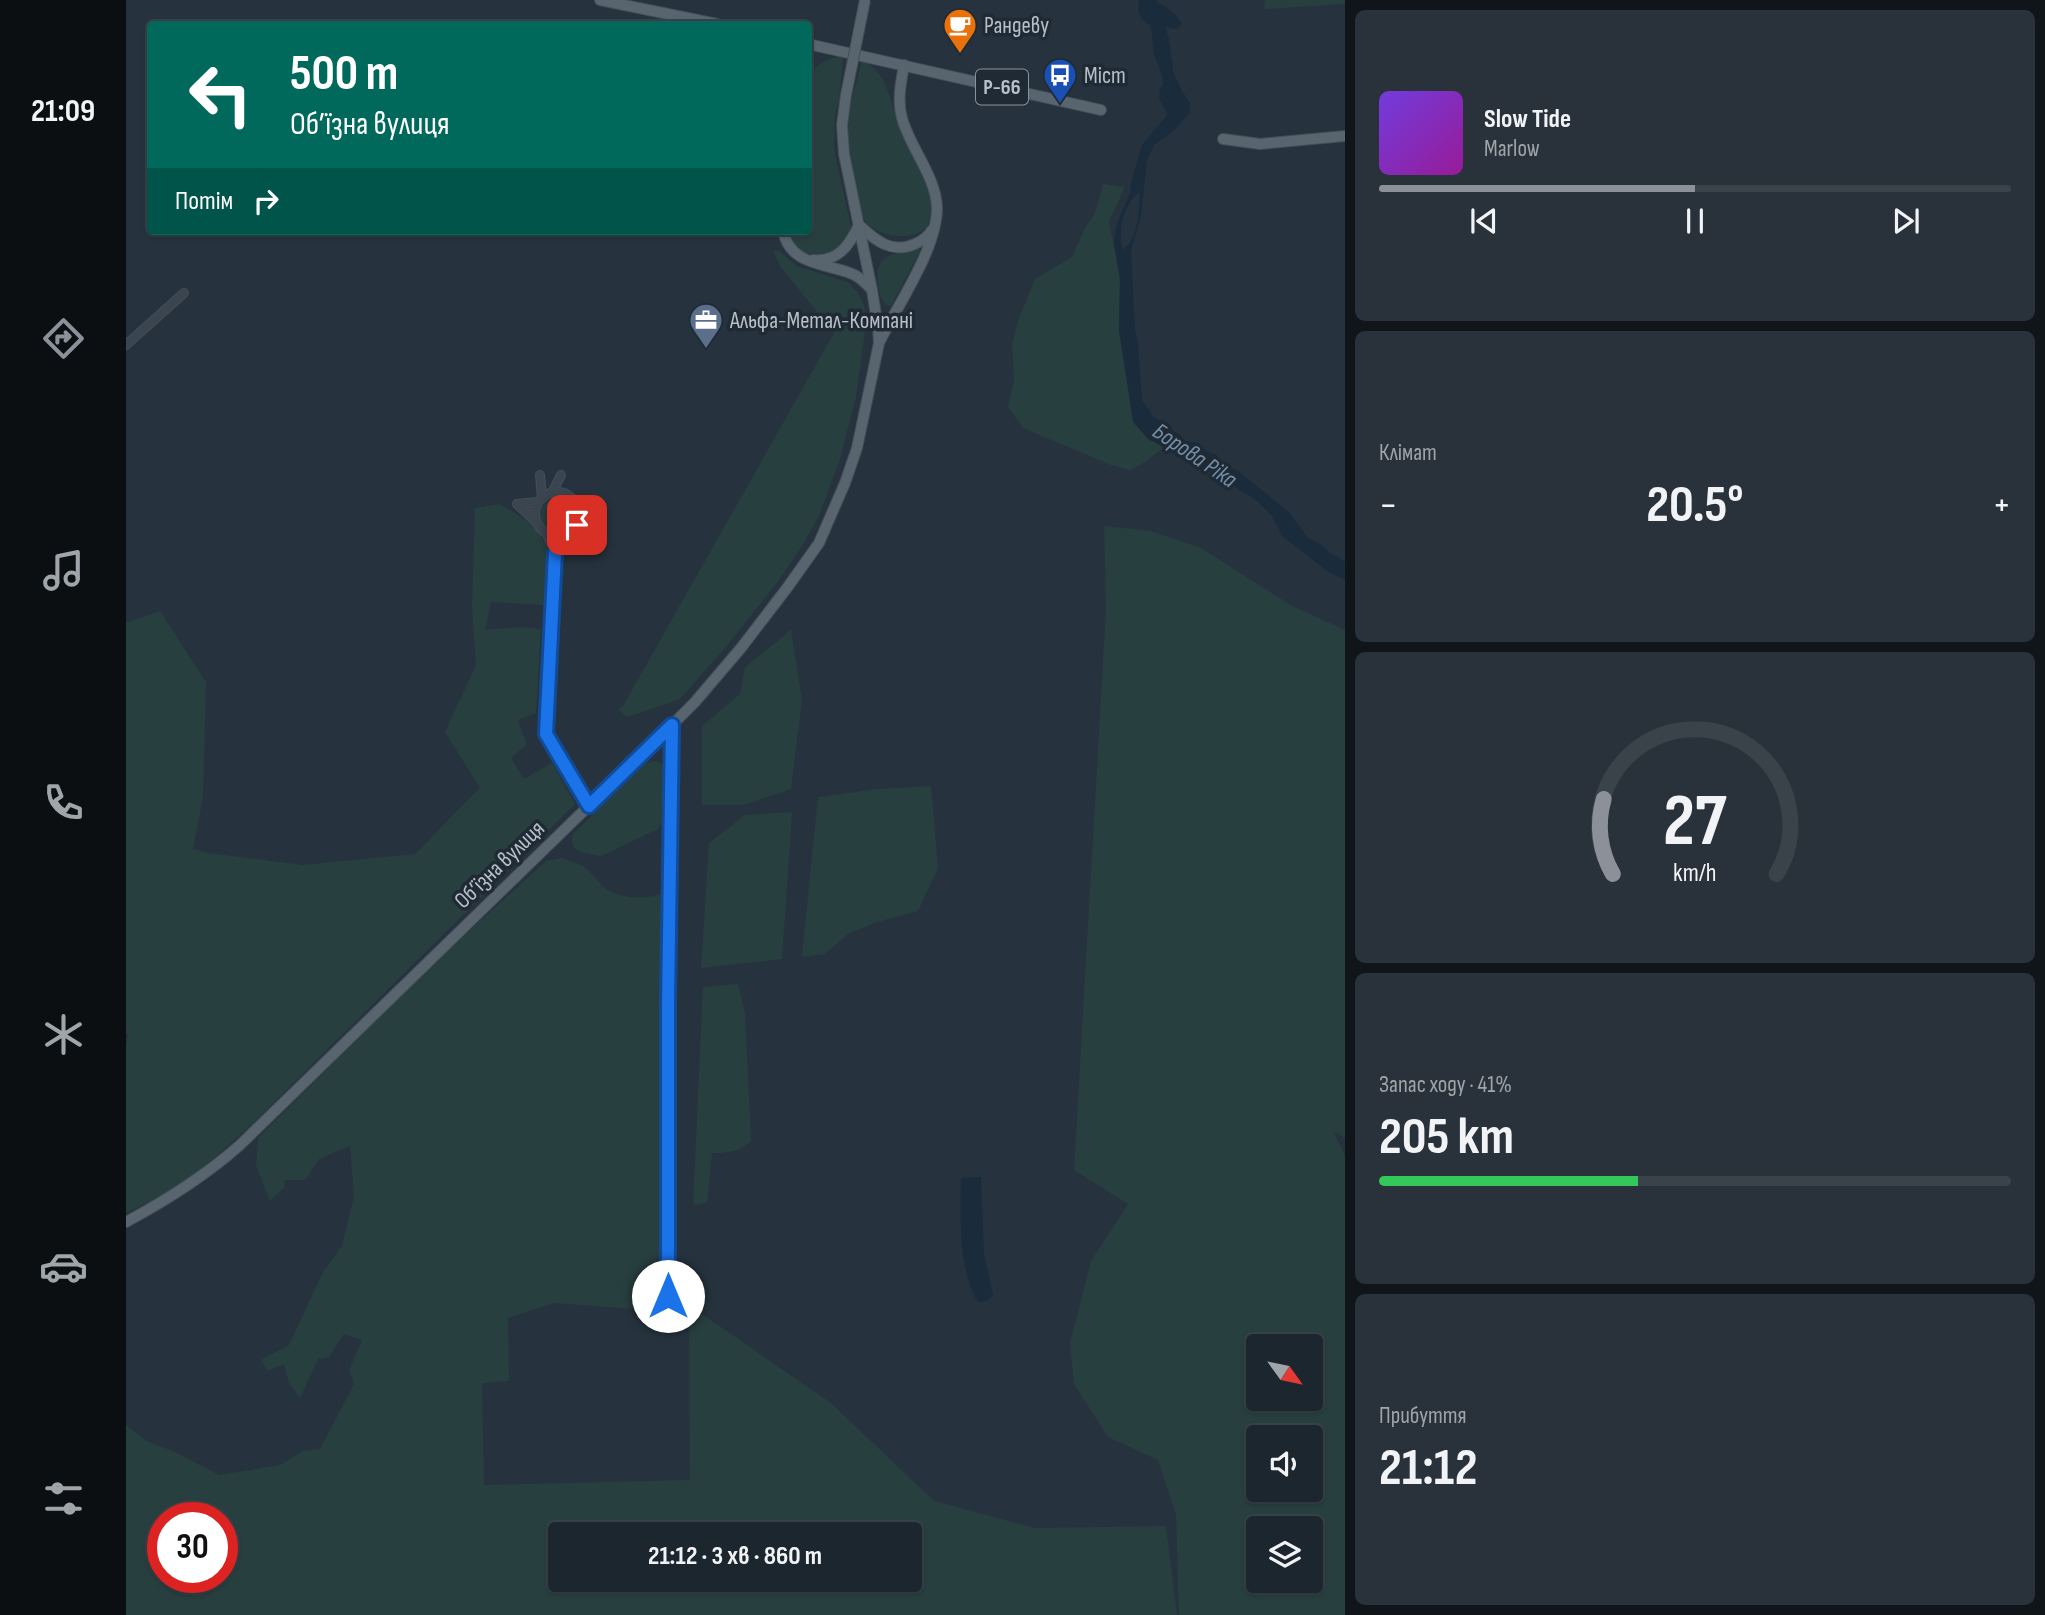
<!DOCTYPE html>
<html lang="uk">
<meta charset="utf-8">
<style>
:root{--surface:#1c262e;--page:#29323a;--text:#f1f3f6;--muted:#a0a5aa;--line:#3a434a;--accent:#8c9099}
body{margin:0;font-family:"Sofia Sans Condensed",sans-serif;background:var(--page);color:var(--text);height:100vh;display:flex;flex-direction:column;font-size:26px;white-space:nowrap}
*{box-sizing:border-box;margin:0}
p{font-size:23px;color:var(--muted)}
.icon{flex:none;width:38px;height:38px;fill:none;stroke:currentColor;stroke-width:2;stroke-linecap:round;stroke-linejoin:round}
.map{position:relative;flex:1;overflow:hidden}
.side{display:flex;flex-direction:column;gap:10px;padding:10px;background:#0f1519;width:700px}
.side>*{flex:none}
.guide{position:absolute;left:21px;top:21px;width:665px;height:214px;border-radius:7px;box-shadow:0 2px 5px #0004,0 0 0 2px var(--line);background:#00695c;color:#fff;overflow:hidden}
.needle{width:46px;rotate:123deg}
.controls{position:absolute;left:1120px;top:1334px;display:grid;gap:14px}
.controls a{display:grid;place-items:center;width:77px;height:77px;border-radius:7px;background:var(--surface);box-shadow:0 2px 5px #0004,0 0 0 2px var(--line);font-size:35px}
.speed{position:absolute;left:21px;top:1502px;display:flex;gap:14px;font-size:35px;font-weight:700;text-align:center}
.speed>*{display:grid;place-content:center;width:91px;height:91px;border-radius:50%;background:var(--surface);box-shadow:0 2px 5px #0004,0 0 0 2px var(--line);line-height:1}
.speed .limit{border:10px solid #d22;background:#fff;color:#111}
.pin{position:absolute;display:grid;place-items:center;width:60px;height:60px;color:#fff;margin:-30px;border-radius:14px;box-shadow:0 4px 10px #0006}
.me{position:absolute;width:77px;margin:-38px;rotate:0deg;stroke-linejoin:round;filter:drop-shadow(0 0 5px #0008)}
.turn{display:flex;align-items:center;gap:24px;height:147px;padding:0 28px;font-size:32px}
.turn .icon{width:91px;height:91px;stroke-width:2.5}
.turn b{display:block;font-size:49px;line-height:60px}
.then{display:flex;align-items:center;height:66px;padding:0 28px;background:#0003;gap:14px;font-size:26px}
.big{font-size:52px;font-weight:700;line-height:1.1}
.side .tile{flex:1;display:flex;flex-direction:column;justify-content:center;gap:10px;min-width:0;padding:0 24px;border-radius:10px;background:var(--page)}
.side .dial{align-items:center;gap:0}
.dial svg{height:182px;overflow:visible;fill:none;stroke:var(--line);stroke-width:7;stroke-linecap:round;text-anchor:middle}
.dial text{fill:var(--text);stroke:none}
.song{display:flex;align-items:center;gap:21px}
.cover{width:84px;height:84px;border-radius:10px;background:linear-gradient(135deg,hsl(260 70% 55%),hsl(300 70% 35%))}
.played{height:7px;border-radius:4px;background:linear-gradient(90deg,var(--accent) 50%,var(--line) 50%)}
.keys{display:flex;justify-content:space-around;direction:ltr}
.heat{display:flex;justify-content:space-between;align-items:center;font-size:38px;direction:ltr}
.charge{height:10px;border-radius:5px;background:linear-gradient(90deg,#34c759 41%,var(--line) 0)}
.trip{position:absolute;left:422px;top:1522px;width:374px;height:70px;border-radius:7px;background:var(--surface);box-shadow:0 2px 5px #0004,0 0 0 2px var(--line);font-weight:700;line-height:70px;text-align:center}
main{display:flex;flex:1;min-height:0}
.menu{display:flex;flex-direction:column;width:126px;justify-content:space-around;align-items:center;background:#0b0f12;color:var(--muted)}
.menu .icon{width:49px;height:49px}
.menu .active{color:var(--accent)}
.menu b{font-size:32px;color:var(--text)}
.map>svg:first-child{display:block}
</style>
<main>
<nav class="menu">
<b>21:09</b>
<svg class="icon active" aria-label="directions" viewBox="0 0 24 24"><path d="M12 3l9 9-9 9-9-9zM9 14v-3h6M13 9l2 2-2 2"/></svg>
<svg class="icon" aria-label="music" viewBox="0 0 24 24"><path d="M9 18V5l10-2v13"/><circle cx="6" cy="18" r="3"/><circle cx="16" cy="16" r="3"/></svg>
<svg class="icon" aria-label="phone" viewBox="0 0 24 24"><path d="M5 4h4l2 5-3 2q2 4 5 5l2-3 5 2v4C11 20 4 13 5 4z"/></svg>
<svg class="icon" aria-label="climate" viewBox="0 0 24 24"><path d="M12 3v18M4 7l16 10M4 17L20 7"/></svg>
<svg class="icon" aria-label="car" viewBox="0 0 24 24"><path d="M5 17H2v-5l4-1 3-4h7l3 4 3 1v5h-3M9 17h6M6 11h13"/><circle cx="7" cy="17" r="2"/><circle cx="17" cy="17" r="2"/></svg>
<svg class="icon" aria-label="filters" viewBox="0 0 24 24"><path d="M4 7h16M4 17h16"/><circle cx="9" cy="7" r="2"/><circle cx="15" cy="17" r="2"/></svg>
</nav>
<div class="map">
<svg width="1219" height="1615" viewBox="0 0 1219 1615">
<rect width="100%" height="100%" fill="#26333e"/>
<g fill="#283f3f" fill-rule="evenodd">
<polygon points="1139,0 1219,0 1219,4 1138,9"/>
<path d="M712,57l5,1 -4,42 -4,15 -1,34 17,78c-7,29 -29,31 -54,24l-12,-20h23l1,-154c8,-12 14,-17 29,-20z"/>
<path d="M736,60c27,13 27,42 38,67 10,23 35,64 31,89 -3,28 -53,24 -66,5 -3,-5 -5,-14 -6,-20 -8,-23 -11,-49 -11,-74 0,-20 10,-47 14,-67z"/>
<polygon points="977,184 999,187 983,222 994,279 993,331 1022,439 1038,447 1019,462 1004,470 985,465 897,428 882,407 888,380 886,345 892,321 909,279 946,257 958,230 969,213"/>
<path d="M795,249l-30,57 -6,-2c-5,-7 -6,-14 -7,-22 -4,-31 20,-28 43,-33z"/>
<polygon points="647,251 653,251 671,266 721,282 731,291 738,305 740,324 730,397 714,459 693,516 676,546 653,580 599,648 554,699 501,717 492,709 497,706 708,333 654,266"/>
<circle cx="431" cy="515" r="17"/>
<path d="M373,504c20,11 46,26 50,51 2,14 -3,35 -4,50l-54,-3 -6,28 34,-3 22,2 -5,84 -18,7 9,24 -16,14 13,21 28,-16 23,41 -323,320 -47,42 -25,21 -54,26v-168l2,-9 -2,-4v-409l34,-12 46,71 -3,115 -10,52 15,4 95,12 112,-11 65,-66 -35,-56 31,-67 -4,-58 3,-99z"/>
<path d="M978,526l47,5 50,17 91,58 53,24v508l-12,-7 12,24v460h-166l-3,-101 -18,-54 -50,-23 -34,-53 -4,-41 21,-82 37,-57 -54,-34 32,-560zM1132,1346h53v52h-53zM1132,1437h53v52h-53zM1132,1528h53v52h-53z"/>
<polygon points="665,630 676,700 665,789 617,805 576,805 576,726 614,694 619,667"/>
<polygon points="530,761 535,763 540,770 539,815 532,829 475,856 459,853 448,848 446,844 447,834 520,763"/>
<polygon points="805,786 812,868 792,911 751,922 722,934 699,954 676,957 692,797 752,789"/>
<polygon points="666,812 656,959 575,968 583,843 619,815"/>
<path d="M436,858c8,3 18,5 25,11 7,6 12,14 19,20 17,11 42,10 59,4l-3,418 -108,-8 -46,15 1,63 -27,2 2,102 206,-5 -1,-175 142,98 103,98 101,27 131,-2 11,89h-1051v-190l20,16 27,10 46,24 61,-10 23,-14 17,-2 34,-65 -5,-14 13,-30 -18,-6 -15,23 -11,2 -18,39 -11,-15 -5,-19 -16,7 -7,-11 28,-15 34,-73 19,-26 12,-50 -4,-50 -31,13 -14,21h-20l-1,8 -14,13 -14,-35 2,-28 175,-174 113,-103zM37,1517h59v60h-59zM434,1535h350v45h-350z"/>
<path d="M612,984l7,29 6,128c-12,11 -23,12 -39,12l-5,50 -14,2 10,-218z"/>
</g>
<g fill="#1a2c3c" fill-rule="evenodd">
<path d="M1013,0c19,0 33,7 43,24l-5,5 -14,-2 -5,13 24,51 8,12v10l-19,20 -17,12 -7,16 -6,55 -10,35 4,79 3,13 4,57 11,16 28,20 4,5 13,2 10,9 8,2 8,12 13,4 52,42 19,26 12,6 13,11 12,6v19l-17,-8 -46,-36 -11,-21 -15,-15 -19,-11 -21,-20 -36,-18 -16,-4 -16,-8 -15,-17 -14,-91 1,-52 -6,-37 3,-19 13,-30 1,-11 11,-37 26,-31 -9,-15 1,-11 3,-5 -2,-12 -7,-16 -3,-29c-12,-7 -14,-13 -12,-26zM1012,193l2,1c-1,18 -2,44 -17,56 -6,-18 0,-44 15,-57z"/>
<path d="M855,1177l3,76 9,42c-4,6 -8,7 -15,7 -20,-31 -18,-89 -17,-124z"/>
</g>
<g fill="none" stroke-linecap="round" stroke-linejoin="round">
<polyline stroke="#1a2c3c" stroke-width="14" points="1024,0 1036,40 1040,68"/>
<defs>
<g id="minor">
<polyline points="0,345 58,293"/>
<polyline points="414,475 416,498"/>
<circle cx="431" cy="514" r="22"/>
<polyline points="426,493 435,475"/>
<polyline points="411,523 391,504 412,502"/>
<polyline points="421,534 429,553 442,534"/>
<polyline points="429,553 420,734 463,806"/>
<polyline points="542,1317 542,1005 546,725"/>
</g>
<g id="major">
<polyline points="474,0 591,24"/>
<polyline points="682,44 975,110"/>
<polyline points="1097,139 1134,144 1219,136"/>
<path d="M734,226c16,15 32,28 55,18 7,-3 13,-7 17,-14"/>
<path d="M657,231c7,34 41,32 67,42 9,3 16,10 22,17"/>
<path d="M687,260c25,2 36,-14 46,-35"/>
<path d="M754,341c18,-37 57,-92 57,-133 -1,-32 -27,-60 -35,-90 -5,-17 -1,-36 2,-53"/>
<path d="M0,1222c41,-22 79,-46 114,-77l432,-420 23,-23 46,-54 46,-60 32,-45 26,-60 12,-35 22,-105 -1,-15 -6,-38 -28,-136 -2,-29 4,-30"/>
</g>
</defs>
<use href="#minor" stroke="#444e58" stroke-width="10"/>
<use href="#major" stroke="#444e58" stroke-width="12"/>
<use href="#minor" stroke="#3a454f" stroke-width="8"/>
<use href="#major" stroke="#58646e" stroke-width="10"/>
<defs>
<polyline id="major-bridge" points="720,95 739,0"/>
</defs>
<use href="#major-bridge" stroke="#444e58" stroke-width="12" stroke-linecap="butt"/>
<use href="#major-bridge" stroke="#58646e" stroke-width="10"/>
</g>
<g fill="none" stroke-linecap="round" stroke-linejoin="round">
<defs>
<polyline id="route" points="451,525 442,534 429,553 420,734 463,806 546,725 542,1005 542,1296"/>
</defs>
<use href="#route" stroke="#114b97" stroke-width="18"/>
<use href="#route" stroke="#1a73e8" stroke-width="12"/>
</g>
<defs>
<symbol id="cafe-pin" viewBox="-11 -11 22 30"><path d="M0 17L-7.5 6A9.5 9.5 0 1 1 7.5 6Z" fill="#e8710a" stroke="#1f2a34"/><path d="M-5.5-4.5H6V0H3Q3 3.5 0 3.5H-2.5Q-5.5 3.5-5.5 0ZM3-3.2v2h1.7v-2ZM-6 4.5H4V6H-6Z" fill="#fff"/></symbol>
<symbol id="bus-pin" viewBox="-11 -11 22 30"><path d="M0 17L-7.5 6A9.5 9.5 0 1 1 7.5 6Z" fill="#1a4fb4" stroke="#1f2a34"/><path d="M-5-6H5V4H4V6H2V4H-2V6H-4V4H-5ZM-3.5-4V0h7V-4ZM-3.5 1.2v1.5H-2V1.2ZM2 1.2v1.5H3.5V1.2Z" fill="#fff"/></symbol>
<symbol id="office-pin" viewBox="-11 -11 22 30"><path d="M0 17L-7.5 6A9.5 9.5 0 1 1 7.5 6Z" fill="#5c6f8a" stroke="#1f2a34"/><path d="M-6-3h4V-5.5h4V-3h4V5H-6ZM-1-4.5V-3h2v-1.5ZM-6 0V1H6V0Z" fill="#fff"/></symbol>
</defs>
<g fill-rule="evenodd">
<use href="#cafe-pin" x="815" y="6" width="38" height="52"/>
<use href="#bus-pin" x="915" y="56" width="38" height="52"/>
<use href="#office-pin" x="561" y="301" width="38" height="52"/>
</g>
<g text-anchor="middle" stroke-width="7" stroke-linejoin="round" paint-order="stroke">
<rect fill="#1f2a34" stroke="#89939c" stroke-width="2" x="850" y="69.5" width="52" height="35" rx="5"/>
<g font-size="21" font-weight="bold" fill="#b7c0c9">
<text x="876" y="94">Р-66</text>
</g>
<g font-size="23" fill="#b7c0c9" stroke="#1f2a34" text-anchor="start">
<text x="858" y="33">Рандеву</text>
<text x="958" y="83">Міст</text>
<text x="604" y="328">Альфа-Метал-Компані</text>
</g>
<g font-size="23" fill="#b7c0c9" stroke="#1f2a34">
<text transform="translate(373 864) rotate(-44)" y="8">Об’їзна вулиця</text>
</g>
<g font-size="24" font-style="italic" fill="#728ea6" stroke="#1f2a34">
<text transform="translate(1069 455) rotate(34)" y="8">Борова Ріка</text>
</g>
</g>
</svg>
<div class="controls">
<a><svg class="needle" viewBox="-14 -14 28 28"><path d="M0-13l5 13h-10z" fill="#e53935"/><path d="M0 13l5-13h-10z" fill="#a0a5aa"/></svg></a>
<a><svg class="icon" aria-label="sound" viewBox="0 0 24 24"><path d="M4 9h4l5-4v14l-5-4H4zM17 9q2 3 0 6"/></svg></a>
<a><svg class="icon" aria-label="layers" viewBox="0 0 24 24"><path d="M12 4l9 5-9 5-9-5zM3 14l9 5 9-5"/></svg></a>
</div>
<div class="speed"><div class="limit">30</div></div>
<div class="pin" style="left:451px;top:525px;background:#d93025"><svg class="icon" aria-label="arrive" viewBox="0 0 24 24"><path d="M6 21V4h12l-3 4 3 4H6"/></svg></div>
<svg class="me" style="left:542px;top:1296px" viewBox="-20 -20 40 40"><circle r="19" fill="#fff"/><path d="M0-13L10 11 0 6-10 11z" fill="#1a73e8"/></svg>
<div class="trip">21:12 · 3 хв · 860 m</div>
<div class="guide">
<div class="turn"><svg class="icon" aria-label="left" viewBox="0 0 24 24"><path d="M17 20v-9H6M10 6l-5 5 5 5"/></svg><div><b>500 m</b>Об’їзна вулиця</div></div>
<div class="then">Потім<svg class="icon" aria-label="right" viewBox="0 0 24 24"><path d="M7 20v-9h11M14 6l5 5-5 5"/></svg></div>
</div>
</div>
<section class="side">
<div class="tile">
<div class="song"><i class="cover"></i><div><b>Slow Tide</b><p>Marlow</p></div></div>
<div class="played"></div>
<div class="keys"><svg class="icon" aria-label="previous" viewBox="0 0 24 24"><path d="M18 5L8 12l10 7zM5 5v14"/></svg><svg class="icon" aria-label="pause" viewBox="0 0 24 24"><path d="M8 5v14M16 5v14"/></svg><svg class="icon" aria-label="next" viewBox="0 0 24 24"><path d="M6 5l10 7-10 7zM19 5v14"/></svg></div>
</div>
<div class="tile"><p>Клімат</p>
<div class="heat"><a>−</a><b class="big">20.5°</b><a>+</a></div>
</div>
<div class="tile dial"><svg viewBox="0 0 100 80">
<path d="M14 69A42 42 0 1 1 86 69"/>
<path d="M14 69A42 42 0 0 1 10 36" stroke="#8c9099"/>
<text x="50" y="56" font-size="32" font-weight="700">27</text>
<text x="50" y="72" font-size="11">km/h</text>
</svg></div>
<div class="tile"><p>Запас ходу · 41%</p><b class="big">205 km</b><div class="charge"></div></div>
<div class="tile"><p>Прибуття</p><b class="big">21:12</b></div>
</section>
</main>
